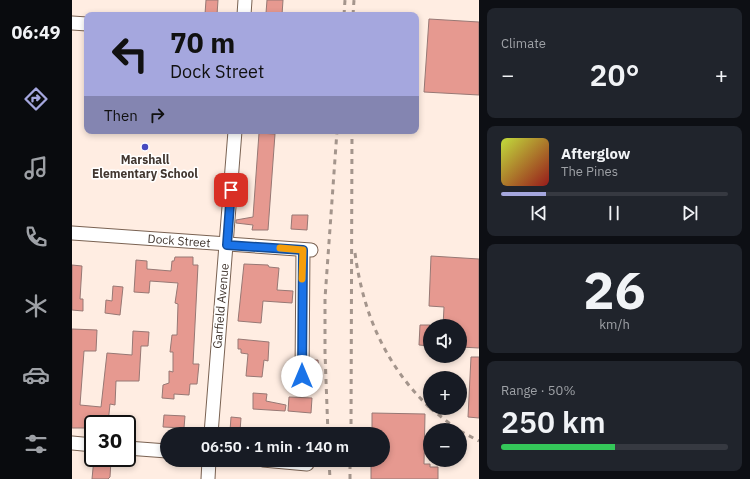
<!DOCTYPE html>
<meta charset="utf-8">
<style>
:root{--surface:#171b24;--page:#20242c;--text:#f1f3f6;--muted:#9ea1a6;--line:#363941;--accent:#a5a7de}
body{margin:0;font-family:"IBM Plex Sans",sans-serif;background:var(--page);color:var(--text);height:100vh;display:flex;flex-direction:column;font-size:15px;white-space:nowrap}
*{box-sizing:border-box;margin:0}
p{font-size:13px;color:var(--muted)}
.icon{flex:none;width:22px;height:22px;fill:none;stroke:currentColor;stroke-width:2;stroke-linecap:round;stroke-linejoin:round}
.map{position:relative;flex:1;overflow:hidden}
.sheet{display:flex;flex-direction:column;gap:8px;padding:8px;background:#0d0f14;width:271px}
.sheet>*{flex:none}
.banner{position:absolute;left:12px;top:12px;width:335px;height:122px;border-radius:8px;box-shadow:0 2px 6px #0003;background:#a5a7de;color:#111;overflow:hidden}
.controls{position:absolute;left:351px;top:319px;display:grid;gap:8px}
.controls a{display:grid;place-items:center;width:44px;height:44px;border-radius:50%;background:var(--surface);box-shadow:0 2px 6px #0003;font-size:20px}
.speed{position:absolute;left:12px;top:415px;display:flex;gap:8px;font-size:20px;font-weight:700;text-align:center}
.speed>*{display:grid;place-content:center;width:52px;height:52px;border-radius:50%;background:var(--surface);box-shadow:0 2px 6px #0003;line-height:1}
.speed .limit{border:2px solid #111;border-radius:6px;background:#fff;color:#111}
.pin{position:absolute;display:grid;place-items:center;width:34px;height:34px;color:#fff;margin:-17px;border-radius:8px;box-shadow:0 2px 6px #0006}
.me{position:absolute;width:44px;margin:-22px;rotate:0deg;stroke-linejoin:round;filter:drop-shadow(0 0 3px #0008)}
.turn{display:flex;align-items:center;gap:14px;height:84px;padding:0 20px;font-size:18px}
.turn .icon{width:52px;height:52px;stroke-width:2.5}
.turn b{display:block;font-size:28px;line-height:34px}
.then{display:flex;align-items:center;height:38px;padding:0 20px;background:#0003;gap:8px;font-size:15px}
.big{font-size:30px;font-weight:600;line-height:1.1}
.sheet .tile{flex:1;display:flex;flex-direction:column;justify-content:center;gap:6px;min-width:0;padding:0 14px;border-radius:8px;background:var(--page)}
.sheet .dial{align-items:center;gap:0}
.dial b{font-size:52px;line-height:1}
.song{display:flex;align-items:center;gap:12px}
.cover{width:48px;height:48px;border-radius:6px;background:linear-gradient(135deg,hsl(70 70% 55%),hsl(0 70% 35%))}
.played{height:4px;border-radius:2px;background:linear-gradient(90deg,var(--accent) 20%,var(--line) 20%)}
.keys{display:flex;justify-content:space-around;direction:ltr}
.heat{display:flex;justify-content:space-between;align-items:center;font-size:22px;direction:ltr}
.charge{height:6px;border-radius:3px;background:linear-gradient(90deg,#34c759 50%,var(--line) 0)}
.trip{position:absolute;left:88px;top:427px;width:230px;height:40px;border-radius:20px;background:var(--surface);box-shadow:0 2px 6px #0003;font-weight:600;line-height:40px;text-align:center}
main{display:flex;flex:1;min-height:0}
.tab-bar{display:flex;flex-direction:column;width:72px;justify-content:space-around;align-items:center;background:#090b0e;color:var(--muted)}
.tab-bar .icon{width:28px;height:28px}
.tab-bar .selected{color:var(--accent)}
.tab-bar b{font-size:18px;color:var(--text)}
.map>svg:first-child{display:block}
</style>
<main>
<nav class="tab-bar">
<b>06:49</b>
<svg class="icon selected" aria-label="directions" viewBox="0 0 24 24"><path d="M12 3l9 9-9 9-9-9zM9 14v-3h6M13 9l2 2-2 2"/></svg>
<svg class="icon" aria-label="music" viewBox="0 0 24 24"><path d="M9 18V5l10-2v13"/><circle cx="6" cy="18" r="3"/><circle cx="16" cy="16" r="3"/></svg>
<svg class="icon" aria-label="phone" viewBox="0 0 24 24"><path d="M5 4h4l2 5-3 2q2 4 5 5l2-3 5 2v4C11 20 4 13 5 4z"/></svg>
<svg class="icon" aria-label="climate" viewBox="0 0 24 24"><path d="M12 3v18M4 7l16 10M4 17L20 7"/></svg>
<svg class="icon" aria-label="car" viewBox="0 0 24 24"><path d="M5 17H2v-5l4-1 3-4h7l3 4 3 1v5h-3M9 17h6M6 11h13"/><circle cx="7" cy="17" r="2"/><circle cx="17" cy="17" r="2"/></svg>
<svg class="icon" aria-label="filters" viewBox="0 0 24 24"><path d="M4 7h16M4 17h16"/><circle cx="9" cy="7" r="2"/><circle cx="15" cy="17" r="2"/></svg>
</nav>
<div class="map">
<svg width="407" height="479" viewBox="0 0 407 479">
<rect width="100%" height="100%" fill="#ffede2"/>
<g fill="#e69990" stroke="#977874">
<polygon points="134,0 146,0 145,15 133,14"/>
<polygon points="195,0 211,0 210,15 198,15 198,13 194,13"/>
<polygon points="357,19 407,22 407,95 352,92"/>
<polygon points="187,133 203,134 196,230 180,230 181,225 164,223 164,220 181,217"/>
<polygon points="220,215 236,215 235,230 219,229"/>
<polygon points="359,256 407,259 407,348 388,347 388,326 371,326 372,307 357,306"/>
<polygon points="103,257 121,257 121,265 126,265 121,364 127,364 125,384 118,384 117,395 102,394 102,399 90,398 91,385 97,383 97,371 101,372 101,352 98,352 100,335 105,335 106,304 103,303 106,283 78,281 77,293 62,292 64,260 75,261 75,269 99,271 100,261 102,261"/>
<polygon points="172,264 196,265 197,267 207,268 205,290 221,291 220,303 191,301 189,323 166,321"/>
<polygon points="0,265 10,266 8,299 11,299 11,311 0,310"/>
<polygon points="41,286 51,287 48,315 33,313 34,300 40,301"/>
<polygon points="348,325 358,325 358,346 347,345"/>
<polygon points="0,329 25,330 24,351 12,351 8,405 29,407 35,353 60,355 61,331 77,332 76,346 69,346 67,381 44,381 43,405 38,404 36,424 21,424 21,428 0,428"/>
<polygon points="166,339 197,342 196,361 192,360 190,377 174,376 176,354 169,353 169,349 166,349"/>
<polygon points="399,357 407,357 407,418 396,417"/>
<polygon points="238,360 246,360 247,378 238,378"/>
<polygon points="181,393 195,394 194,401 214,405 213,411 181,409"/>
<polygon points="217,397 240,398 239,413 216,411"/>
<polygon points="300,413 353,414 352,464 358,464 358,467 366,467 366,479 299,479 299,460 311,460 311,434 300,434"/>
<polygon points="92,415 113,416 112,428 91,427"/>
<polygon points="159,417 169,418 168,431 158,431"/>
<polygon points="22,458 37,458 39,460 38,477 36,479 20,479"/>
</g>
<g fill="none" stroke-linecap="round" stroke-linejoin="round">
<defs>
<g id="minor">
<polyline points="172,15 173,0"/>
<polyline points="0,23 15,24"/>
<polyline points="0,233 239,250"/>
<polyline points="230,376 231,250"/>
<polyline points="139,434 163,131"/>
<polyline points="0,443 21,445"/>
<polyline points="55,448 95,451"/>
<polyline points="191,460 235,464"/>
<polyline points="136,479 137,460"/>
</g>
</defs>
<use href="#minor" stroke="#7a6252" stroke-width="15"/>
<use href="#minor" stroke="#fff" stroke-width="13"/>
<g stroke="#a4958c" stroke-width="3" stroke-dasharray="5 5" stroke-linecap="butt">
<polyline points="272,15 273,0"/>
<polyline points="281,15 282,0"/>
<path d="M283,253c8,60 30,112 75,155"/>
<polyline points="358,408 386,430"/>
<polyline points="388,431 407,441"/>
<polyline points="256,434 253,353 253,298 265,131"/>
<polyline points="279,434 280,131"/>
<polyline points="257,460 258,479"/>
<polyline points="278,479 278,460"/>
</g>
</g>
<g fill="none" stroke-linecap="round" stroke-linejoin="round">
<defs>
<polyline id="route" points="159,190 155,245 231,250 230,376"/>
</defs>
<use href="#route" stroke="#114b97" stroke-width="10"/>
<use href="#route" stroke="#1a73e8" stroke-width="7"/>
<polyline stroke="#f59e0b" stroke-width="7" points="208,248 231,250 230,279"/>
</g>
<circle fill="#484bc0" stroke="#fff" stroke-width="1.5" cx="73" cy="147" r="4"/>
<g text-anchor="middle" stroke-width="3" stroke-linejoin="round" paint-order="stroke">
<g font-size="12" font-weight="bold" fill="#423730" stroke="#fff">
<text x="73" y="164">Marshall<tspan x="73" dy="14">Elementary School</tspan></text>
</g>
<g font-size="12" fill="#423730" stroke="#fff">
<text transform="translate(107 241) rotate(4)" y="4">Dock Street</text>
<text transform="translate(149 306) rotate(-85)" y="4">Garfield Avenue</text>
</g>
</g>
</svg>
<div class="controls">
<a><svg class="icon" aria-label="sound" viewBox="0 0 24 24"><path d="M4 9h4l5-4v14l-5-4H4zM17 9q2 3 0 6"/></svg></a>
<a>+</a>
<a>−</a>
</div>
<div class="speed"><div class="limit">30</div></div>
<div class="pin" style="left:159px;top:190px;background:#d93025"><svg class="icon" aria-label="arrive" viewBox="0 0 24 24"><path d="M6 21V4h12l-3 4 3 4H6"/></svg></div>
<svg class="me" style="left:230px;top:376px" viewBox="-20 -20 40 40"><circle r="19" fill="#fff"/><path d="M0-13L10 11 0 6-10 11z" fill="#1a73e8"/></svg>
<div class="trip">06:50 · 1 min · 140 m</div>
<div class="banner">
<div class="turn"><svg class="icon" aria-label="left" viewBox="0 0 24 24"><path d="M17 20v-9H6M10 6l-5 5 5 5"/></svg><div><b>70 m</b>Dock Street</div></div>
<div class="then">Then<svg class="icon" aria-label="right" viewBox="0 0 24 24"><path d="M7 20v-9h11M14 6l5 5-5 5"/></svg></div>
</div>
</div>
<section class="sheet">
<div class="tile"><p>Climate</p>
<div class="heat"><a>−</a><b class="big">20°</b><a>+</a></div>
</div>
<div class="tile">
<div class="song"><i class="cover"></i><div><b>Afterglow</b><p>The Pines</p></div></div>
<div class="played"></div>
<div class="keys"><svg class="icon" aria-label="previous" viewBox="0 0 24 24"><path d="M18 5L8 12l10 7zM5 5v14"/></svg><svg class="icon" aria-label="pause" viewBox="0 0 24 24"><path d="M8 5v14M16 5v14"/></svg><svg class="icon" aria-label="next" viewBox="0 0 24 24"><path d="M6 5l10 7-10 7zM19 5v14"/></svg></div>
</div>
<div class="tile dial"><b>26</b><p>km/h</p></div>
<div class="tile"><p>Range · 50%</p><b class="big">250 km</b><div class="charge"></div></div>
</section>
</main>
